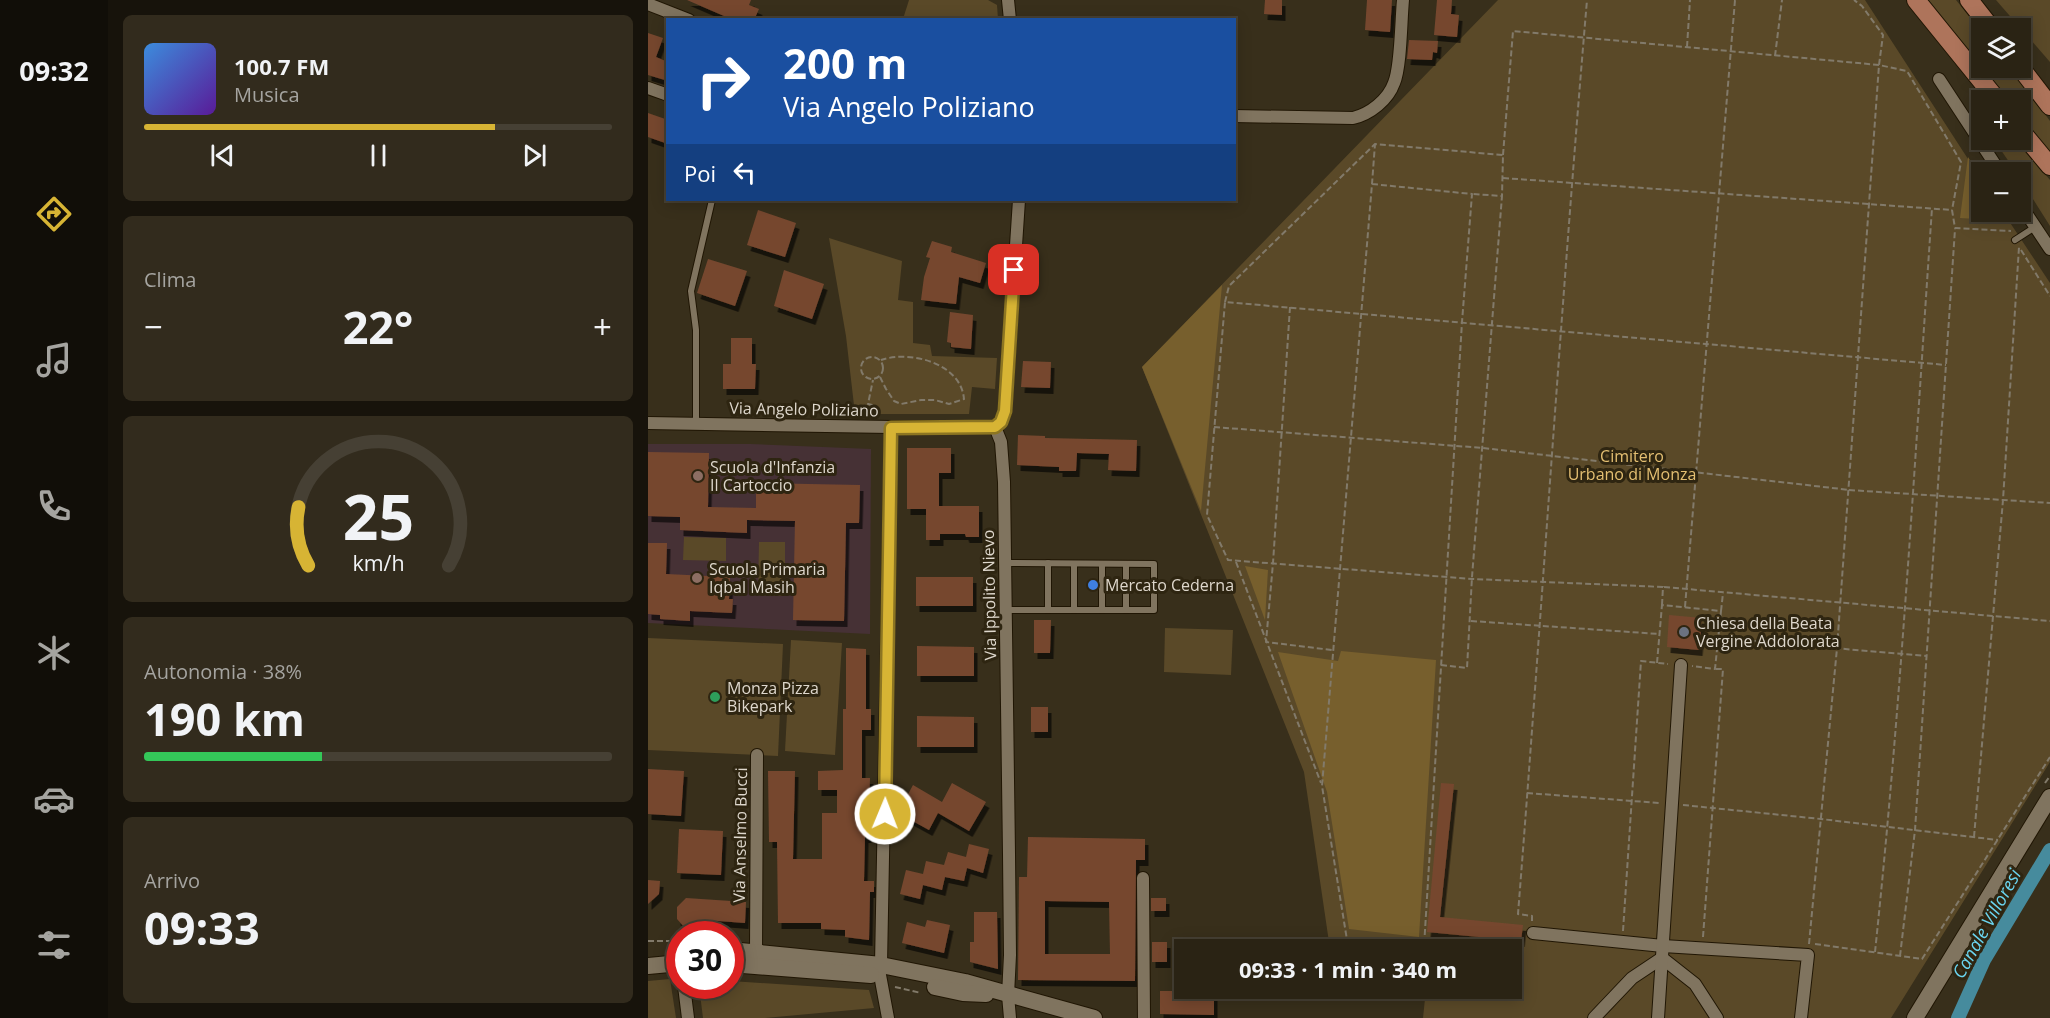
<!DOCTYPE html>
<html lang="it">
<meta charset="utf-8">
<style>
:root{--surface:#2a2314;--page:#322b1d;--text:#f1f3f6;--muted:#a5a4a0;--line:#464034;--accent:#d7b434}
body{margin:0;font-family:"Open Sans",sans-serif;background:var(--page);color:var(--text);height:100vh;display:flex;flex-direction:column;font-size:22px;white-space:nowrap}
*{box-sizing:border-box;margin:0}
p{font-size:20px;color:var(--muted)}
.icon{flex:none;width:33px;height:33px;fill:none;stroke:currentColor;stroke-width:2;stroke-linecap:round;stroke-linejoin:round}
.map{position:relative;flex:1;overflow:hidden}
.drawer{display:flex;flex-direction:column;gap:15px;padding:15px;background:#17130b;width:540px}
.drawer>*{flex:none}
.banner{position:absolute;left:18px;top:18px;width:570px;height:183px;border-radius:0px;box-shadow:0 3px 15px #0003,0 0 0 2px var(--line);background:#1a4fa0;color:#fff;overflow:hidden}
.fabs{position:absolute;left:1323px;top:18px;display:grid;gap:12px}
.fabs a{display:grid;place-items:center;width:60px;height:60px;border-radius:0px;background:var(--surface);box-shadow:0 3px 15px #0003,0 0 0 2px var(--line);font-size:30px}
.speed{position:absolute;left:18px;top:921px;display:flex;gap:12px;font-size:30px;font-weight:700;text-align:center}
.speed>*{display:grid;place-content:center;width:78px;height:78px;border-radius:50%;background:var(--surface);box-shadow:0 3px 15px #0003,0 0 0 2px var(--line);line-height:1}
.speed .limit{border:9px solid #d22;background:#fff;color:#111}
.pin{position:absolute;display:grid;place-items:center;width:51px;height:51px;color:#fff;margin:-26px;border-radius:12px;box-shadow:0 3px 9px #0006}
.me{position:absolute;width:66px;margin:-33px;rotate:1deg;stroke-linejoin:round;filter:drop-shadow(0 0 4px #0008)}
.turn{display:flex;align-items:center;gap:21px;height:126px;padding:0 18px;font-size:27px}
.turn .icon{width:78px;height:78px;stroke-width:2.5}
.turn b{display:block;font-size:42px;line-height:51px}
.then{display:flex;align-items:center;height:57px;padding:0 18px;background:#0003;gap:12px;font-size:22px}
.big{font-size:45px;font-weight:700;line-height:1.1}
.drawer .widget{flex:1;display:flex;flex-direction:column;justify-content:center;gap:9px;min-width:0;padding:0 21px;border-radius:9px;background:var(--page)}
.drawer .dial{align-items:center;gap:0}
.dial svg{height:156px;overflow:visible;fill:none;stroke:var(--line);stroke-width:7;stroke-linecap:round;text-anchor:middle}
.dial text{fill:var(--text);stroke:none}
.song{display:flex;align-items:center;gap:18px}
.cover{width:72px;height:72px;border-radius:9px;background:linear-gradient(135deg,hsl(210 70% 55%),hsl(270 70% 35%))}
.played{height:6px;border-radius:3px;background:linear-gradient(90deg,var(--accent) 75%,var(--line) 75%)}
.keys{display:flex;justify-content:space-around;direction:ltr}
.heat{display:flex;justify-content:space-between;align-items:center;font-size:33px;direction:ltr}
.charge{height:9px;border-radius:4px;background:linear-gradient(90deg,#34c759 38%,var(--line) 0)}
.trip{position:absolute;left:526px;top:939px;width:348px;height:60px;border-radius:0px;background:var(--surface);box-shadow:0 3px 15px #0003,0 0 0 2px var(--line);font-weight:700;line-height:60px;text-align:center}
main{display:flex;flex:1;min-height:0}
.dock{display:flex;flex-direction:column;width:108px;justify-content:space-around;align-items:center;background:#110e08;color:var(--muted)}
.dock .icon{width:42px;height:42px}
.dock .selected{color:var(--accent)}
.dock b{font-size:27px;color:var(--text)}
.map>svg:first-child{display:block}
</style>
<main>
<nav class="dock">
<b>09:32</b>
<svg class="icon selected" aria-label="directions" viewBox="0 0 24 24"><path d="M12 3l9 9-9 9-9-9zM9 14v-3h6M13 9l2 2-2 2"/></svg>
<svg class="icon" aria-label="music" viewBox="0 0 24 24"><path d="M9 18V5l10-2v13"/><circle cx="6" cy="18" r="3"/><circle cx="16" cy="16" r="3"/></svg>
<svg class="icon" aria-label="phone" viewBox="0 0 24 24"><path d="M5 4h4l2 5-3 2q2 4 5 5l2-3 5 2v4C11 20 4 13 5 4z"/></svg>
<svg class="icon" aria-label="climate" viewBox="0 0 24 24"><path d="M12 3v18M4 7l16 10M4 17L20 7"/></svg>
<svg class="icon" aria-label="car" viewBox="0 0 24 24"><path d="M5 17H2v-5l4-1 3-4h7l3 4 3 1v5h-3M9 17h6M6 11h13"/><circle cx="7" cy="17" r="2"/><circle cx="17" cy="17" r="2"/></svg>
<svg class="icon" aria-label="filters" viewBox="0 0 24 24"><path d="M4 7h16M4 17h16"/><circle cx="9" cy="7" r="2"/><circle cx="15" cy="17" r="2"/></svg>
</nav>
<section class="drawer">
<div class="widget">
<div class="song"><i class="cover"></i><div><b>100.7 FM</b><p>Musica</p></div></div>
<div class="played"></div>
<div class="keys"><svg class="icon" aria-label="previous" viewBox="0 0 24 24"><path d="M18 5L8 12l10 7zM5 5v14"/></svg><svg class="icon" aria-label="pause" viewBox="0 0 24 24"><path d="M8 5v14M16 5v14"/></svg><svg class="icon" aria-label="next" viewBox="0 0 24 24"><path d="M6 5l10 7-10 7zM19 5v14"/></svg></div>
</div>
<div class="widget"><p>Clima</p>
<div class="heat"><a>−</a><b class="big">22°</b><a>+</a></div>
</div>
<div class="widget dial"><svg viewBox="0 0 100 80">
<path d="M14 69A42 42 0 1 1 86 69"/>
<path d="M14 69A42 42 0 0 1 9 39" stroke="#d7b434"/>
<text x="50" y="56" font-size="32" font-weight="700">25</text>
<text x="50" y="72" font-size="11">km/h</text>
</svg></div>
<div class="widget"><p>Autonomia · 38%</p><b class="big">190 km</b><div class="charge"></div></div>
<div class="widget"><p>Arrivo</p><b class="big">09:33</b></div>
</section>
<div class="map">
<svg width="1402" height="1018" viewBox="0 0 1402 1018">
<defs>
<filter id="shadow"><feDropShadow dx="3.5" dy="6" stdDeviation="0" flood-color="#0009"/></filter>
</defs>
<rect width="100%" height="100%" fill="#382f1b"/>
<polygon fill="#463135" points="0,444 102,444 223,449 222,634 0,623"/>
<g fill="#5a4928">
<polygon points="261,0 340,0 349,5 350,19 255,19"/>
<polygon points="850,0 1217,0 1333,179 1334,212 1355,212 1402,283 1402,762 1243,1018 775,1018 778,989 864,988 864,950 682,949 656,772 494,367"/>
<polygon points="1277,0 1308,0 1333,31 1334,68 1363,68 1402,121 1402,155 1373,119 1372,100 1358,100"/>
<polygon points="1348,0 1402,0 1402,62"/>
<polygon points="1346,140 1368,140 1402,180 1402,226 1373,180 1372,172 1368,172"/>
<polygon points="181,238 254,261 250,300 265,302 265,343 282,345 284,356 349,358 347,389 324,387 321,414 207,414 198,336"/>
<polygon points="36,537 78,538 78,561 35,560"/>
<polygon points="111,542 137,542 137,596 110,595"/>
<polygon points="517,628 585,630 583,675 516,672"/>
<polygon points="0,638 135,644 130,756 0,750"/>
<polygon points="143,640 194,643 187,755 137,751"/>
<polygon points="22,979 28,1018 0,1018 0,981"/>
<polygon points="83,981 221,990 226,1008 117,1018 55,1018 51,986 82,986"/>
</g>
<g fill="#775f2d">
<polygon points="1320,157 1333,179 1334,212 1355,212 1362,221 1312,218"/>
<polygon points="574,285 553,511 494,367"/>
<polygon points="597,566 620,570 617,620"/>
<polygon points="693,651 788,660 771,937 701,929 679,792 630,652 690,661"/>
</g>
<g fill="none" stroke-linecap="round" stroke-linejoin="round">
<polyline stroke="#468b9d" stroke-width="14" points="1310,1018 1336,960 1402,850"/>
</g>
<g fill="#76472f" fill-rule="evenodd" filter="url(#shadow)">
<polygon points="39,0 103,0 101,5 111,9 106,20 74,20 76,16"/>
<polygon points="617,0 634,0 634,15 616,14"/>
<polygon points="719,0 744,0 742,32 717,30"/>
<polygon points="789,0 804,0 803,14 811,15 809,37 786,35"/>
<polygon points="0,33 15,38 8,57 20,62 20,81 0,75"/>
<polygon points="761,40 790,41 789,53 785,52 784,60 759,59"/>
<polygon points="0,113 20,120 20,144 0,137"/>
<polygon points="110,210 148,223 137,257 99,245"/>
<polygon points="284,241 304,247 303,252 338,263 332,283 311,277 308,304 273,300 276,277 282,258 278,257"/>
<polygon points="60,259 99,271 87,306 49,293"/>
<polygon points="136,270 176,284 164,319 126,306"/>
<polygon points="302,312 325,315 323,349 303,347 303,343 299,342"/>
<polygon points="83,338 104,338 104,364 108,364 107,389 75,389 75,364 83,364"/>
<polygon points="375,361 403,362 402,388 373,387"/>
<polygon points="370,435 397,436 397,438 489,440 488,471 460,470 461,454 429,453 428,471 411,471 411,467 369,465"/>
<polygon points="259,448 303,448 303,473 291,473 291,506 331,506 331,537 318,537 317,534 292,534 292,540 278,540 278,509 259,509"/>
<polygon points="0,452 61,453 60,507 108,508 108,483 212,485 211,523 198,523 196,621 145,620 147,521 99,520 99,533 32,530 32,517 0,516"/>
<polygon points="0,543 19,543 18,574 82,577 81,599 85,599 84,613 42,611 42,621 12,619 12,615 0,614"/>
<rect x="268" y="577" width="57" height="29"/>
<polygon points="1021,615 1054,618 1051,650 1019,647"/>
<polygon points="386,620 403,620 402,653 386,653"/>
<polygon points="269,646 326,647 326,676 269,676"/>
<polygon points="198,648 218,649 218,709 223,709 223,730 214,730 214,778 222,778 220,837 217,837 216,881 226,881 226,892 222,892 221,940 197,937 197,930 173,929 173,923 130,923 129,842 121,842 120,771 147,771 145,859 174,859 174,813 189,813 189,790 170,790 170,771 195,770 195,709 198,709"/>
<rect x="383" y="707" width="17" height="25"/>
<polygon points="269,716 326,717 326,747 269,747"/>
<polygon points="0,769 36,771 33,816 0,814"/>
<polygon points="304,783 338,802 321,831 290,813 281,830 250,813 265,785 294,802"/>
<polygon points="793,783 806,784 792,917 875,925 873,941 779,932"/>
<polygon points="31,829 75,831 73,875 29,873"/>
<path d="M380,837l117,2v21h-9l-1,121 -117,-1 1,-103h8zM397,901l64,1 1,52h-65z"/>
<polygon points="321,844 341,849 335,873 319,868 316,881 297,877 294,890 275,885 272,899 252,894 258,870 275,874 278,861 296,865 300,852 318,857"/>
<polygon points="0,880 12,881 11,894 0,904"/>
<polygon points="38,898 98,902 97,923 57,920 49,929 37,928 29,919 29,907"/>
<rect x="503" y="898" width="15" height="13"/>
<polygon points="326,912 349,912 350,969 322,962 322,942 326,942"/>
<polygon points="279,920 302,925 296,953 254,943 259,922 277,927"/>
<rect x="504" y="942" width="15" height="20"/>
<polygon points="512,991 566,991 566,1015 512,1014"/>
</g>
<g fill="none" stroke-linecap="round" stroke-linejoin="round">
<defs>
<g id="lane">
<polyline points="1367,240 1387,227"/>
<polyline points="48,423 48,330 43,291 64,200"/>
<polyline points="358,563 506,564 506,610 358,610"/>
<polyline points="400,610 400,563"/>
<polyline points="426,610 426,564"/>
<polyline points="454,610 454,564"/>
<polyline points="478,610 478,564"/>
</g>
<g id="street">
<polyline points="360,0 362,20"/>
<polyline points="0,4 41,20"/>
<polyline points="1291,79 1352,172"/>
<polyline points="0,88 20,95"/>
<path d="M586,116l119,2c17,-4 35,-18 41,-35 7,-16 7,-63 9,-83"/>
<polyline points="1372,204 1402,249"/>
<polyline points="0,423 243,427 347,427"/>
<polyline points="347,427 353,442 356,482 361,854 362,955 360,995 362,1018"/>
<polyline points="347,427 353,421 357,412 371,200"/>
<polyline points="495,878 496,1018"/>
<polyline points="885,933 1015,946 1160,955 1153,1018"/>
<polyline points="108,951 109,755"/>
<polyline points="233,965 243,427"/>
<polyline points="232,975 240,1018"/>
<polyline points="36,986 40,1018"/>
<polyline points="946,1018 984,978 1014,958 1047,984 1069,1018"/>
<polyline points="1010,1018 1033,665"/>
</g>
<g id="secondary">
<polyline points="82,950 233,965 317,982 446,1018"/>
<polyline points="82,964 223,975"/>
<polyline points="0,966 32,963"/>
<polyline points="287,987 315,993 338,994"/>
<polyline points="1267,1018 1402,797"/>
</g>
<g id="primary">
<polyline points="1268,0 1349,100"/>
<polyline points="1321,0 1343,28"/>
<polyline points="1372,67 1402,106"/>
<polyline points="1372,130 1402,166"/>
</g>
</defs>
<use href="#lane" stroke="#201604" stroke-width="8"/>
<use href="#street" stroke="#201604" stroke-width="14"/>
<use href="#secondary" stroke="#201604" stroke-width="18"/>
<use href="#primary" stroke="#201604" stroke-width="20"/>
<g stroke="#827a6a" stroke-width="2" stroke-dasharray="6 3" stroke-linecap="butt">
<polyline points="1039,47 1042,0"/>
<polyline points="1127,56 1134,0"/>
<polyline points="855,155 865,31 1231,65 1259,71 1313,162 1304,210 1307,228 1363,231"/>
<polyline points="855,178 1304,210"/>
<polyline points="724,184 824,194 814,322 776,947 699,940 674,786 724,184 727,144"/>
<polyline points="1373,250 1402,296"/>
<polyline points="577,302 581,286 727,144 855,155 854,196"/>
<polyline points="642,307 625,563 618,642 684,650"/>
<circle cx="224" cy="368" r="11"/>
<path d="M232,377l6,12 8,12 7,3 20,-4h14l14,4 15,-5c-3,-36 -54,-49 -83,-39"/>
<polyline points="223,415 224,405 220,404 225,380"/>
<polyline points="566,427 835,448 1202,490"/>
<polyline points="1201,490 1402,503"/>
<polyline points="588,562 673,783"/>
<polyline points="1016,587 1402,621"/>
<polyline points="1014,605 1015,587 824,579 580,560 559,515 577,302 1298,365"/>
<polyline points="1037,607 1087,0"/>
<polyline points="1073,611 1075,593"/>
<polyline points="823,621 1011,634"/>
<polyline points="1070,638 1278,656"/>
<polyline points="1009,663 1014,605 1073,611 1067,669 1044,666"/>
<polyline points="793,665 819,668 824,577 854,196 824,194"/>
<polyline points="1397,783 1402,776"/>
<polyline points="879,793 1011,803"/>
<polyline points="1035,805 1173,819 1350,840"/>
<polyline points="1326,837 1355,500 1371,247"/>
<path d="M884,921v-5l-14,-2c24,-304 43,-609 69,-914"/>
<polyline points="975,931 993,661 1020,664"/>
<polyline points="1055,937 1075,669 1067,669"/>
<polyline points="0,941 32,941"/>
<polyline points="1161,944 1189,648 1231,65 1235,35 1214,6 1206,0"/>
<polyline points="1167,944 1274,959 1402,757"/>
<path d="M1227,952c26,-247 40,-495 57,-744"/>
<polyline points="1252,956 1267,830 1307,229"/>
<polyline points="247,987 273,993"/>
</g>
<use href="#lane" stroke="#80745f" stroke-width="6"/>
<use href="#street" stroke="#80745f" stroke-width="12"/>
<use href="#secondary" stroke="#80745f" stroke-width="16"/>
<use href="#primary" stroke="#ae745b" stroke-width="18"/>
</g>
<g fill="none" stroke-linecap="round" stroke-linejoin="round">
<defs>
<polyline id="route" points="237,814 243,428 347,427 353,422 357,411 366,270"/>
</defs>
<use href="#route" stroke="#8c7522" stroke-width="15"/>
<use href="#route" stroke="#d7b434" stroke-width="10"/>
</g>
<g fill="#8d6e63" stroke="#2e2511" stroke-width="2">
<circle cx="50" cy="476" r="6"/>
<circle cx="49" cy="578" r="6"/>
</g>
<circle fill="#3f7fe0" stroke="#2e2511" stroke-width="2" cx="445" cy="585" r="6"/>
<circle fill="#6b7280" stroke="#2e2511" stroke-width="2" cx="1036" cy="632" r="6"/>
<circle fill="#2e9e5b" stroke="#2e2511" stroke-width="2" cx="67" cy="697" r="6"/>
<g text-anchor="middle" stroke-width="6" stroke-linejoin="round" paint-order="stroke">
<g font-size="16" fill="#ded7cc" stroke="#2e2511">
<text transform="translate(156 409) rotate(1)" y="6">Via Angelo Poliziano</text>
<text transform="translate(341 595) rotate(-91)" y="6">Via Ippolito Nievo</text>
<text transform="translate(92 835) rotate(-89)" y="6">Via Anselmo Bucci</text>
</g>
<g font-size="16" fill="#e4bf72" stroke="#2e2511">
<text x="984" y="462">Cimitero<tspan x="984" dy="18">Urbano di Monza</tspan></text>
</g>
<g font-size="16" fill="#ded7cc" stroke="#2e2511" text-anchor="start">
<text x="62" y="473">Scuola d'Infanzia<tspan x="62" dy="18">Il Cartoccio</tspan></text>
<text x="61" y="575">Scuola Primaria<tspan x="61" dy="18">Iqbal Masih</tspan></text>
<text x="457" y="591">Mercato Cederna</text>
<text x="1048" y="629">Chiesa della Beata<tspan x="1048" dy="18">Vergine Addolorata</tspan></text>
<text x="79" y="694">Monza Pizza<tspan x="79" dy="18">Bikepark</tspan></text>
</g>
<g font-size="18" font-style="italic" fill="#6bd5f0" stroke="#2e2511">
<text transform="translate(1339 924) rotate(-61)" y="6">Canale Villoresi</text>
</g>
</g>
</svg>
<div class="fabs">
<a><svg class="icon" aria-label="layers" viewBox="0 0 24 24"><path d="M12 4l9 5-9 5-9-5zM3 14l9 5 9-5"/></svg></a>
<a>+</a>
<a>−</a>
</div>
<div class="speed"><div class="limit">30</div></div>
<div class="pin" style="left:366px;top:270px;background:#d93025"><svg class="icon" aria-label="arrive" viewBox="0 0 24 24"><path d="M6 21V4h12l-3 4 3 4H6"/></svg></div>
<svg class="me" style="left:237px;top:814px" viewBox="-20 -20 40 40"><circle r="17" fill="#d7b434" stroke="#fff" stroke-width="3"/><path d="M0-11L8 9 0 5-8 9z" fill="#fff"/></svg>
<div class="trip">09:33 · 1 min · 340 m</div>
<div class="banner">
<div class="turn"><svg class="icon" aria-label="right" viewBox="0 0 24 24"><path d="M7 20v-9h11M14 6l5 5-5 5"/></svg><div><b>200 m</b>Via Angelo Poliziano</div></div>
<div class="then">Poi<svg class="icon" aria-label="left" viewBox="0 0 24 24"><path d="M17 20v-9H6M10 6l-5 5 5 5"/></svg></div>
</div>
</div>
</main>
